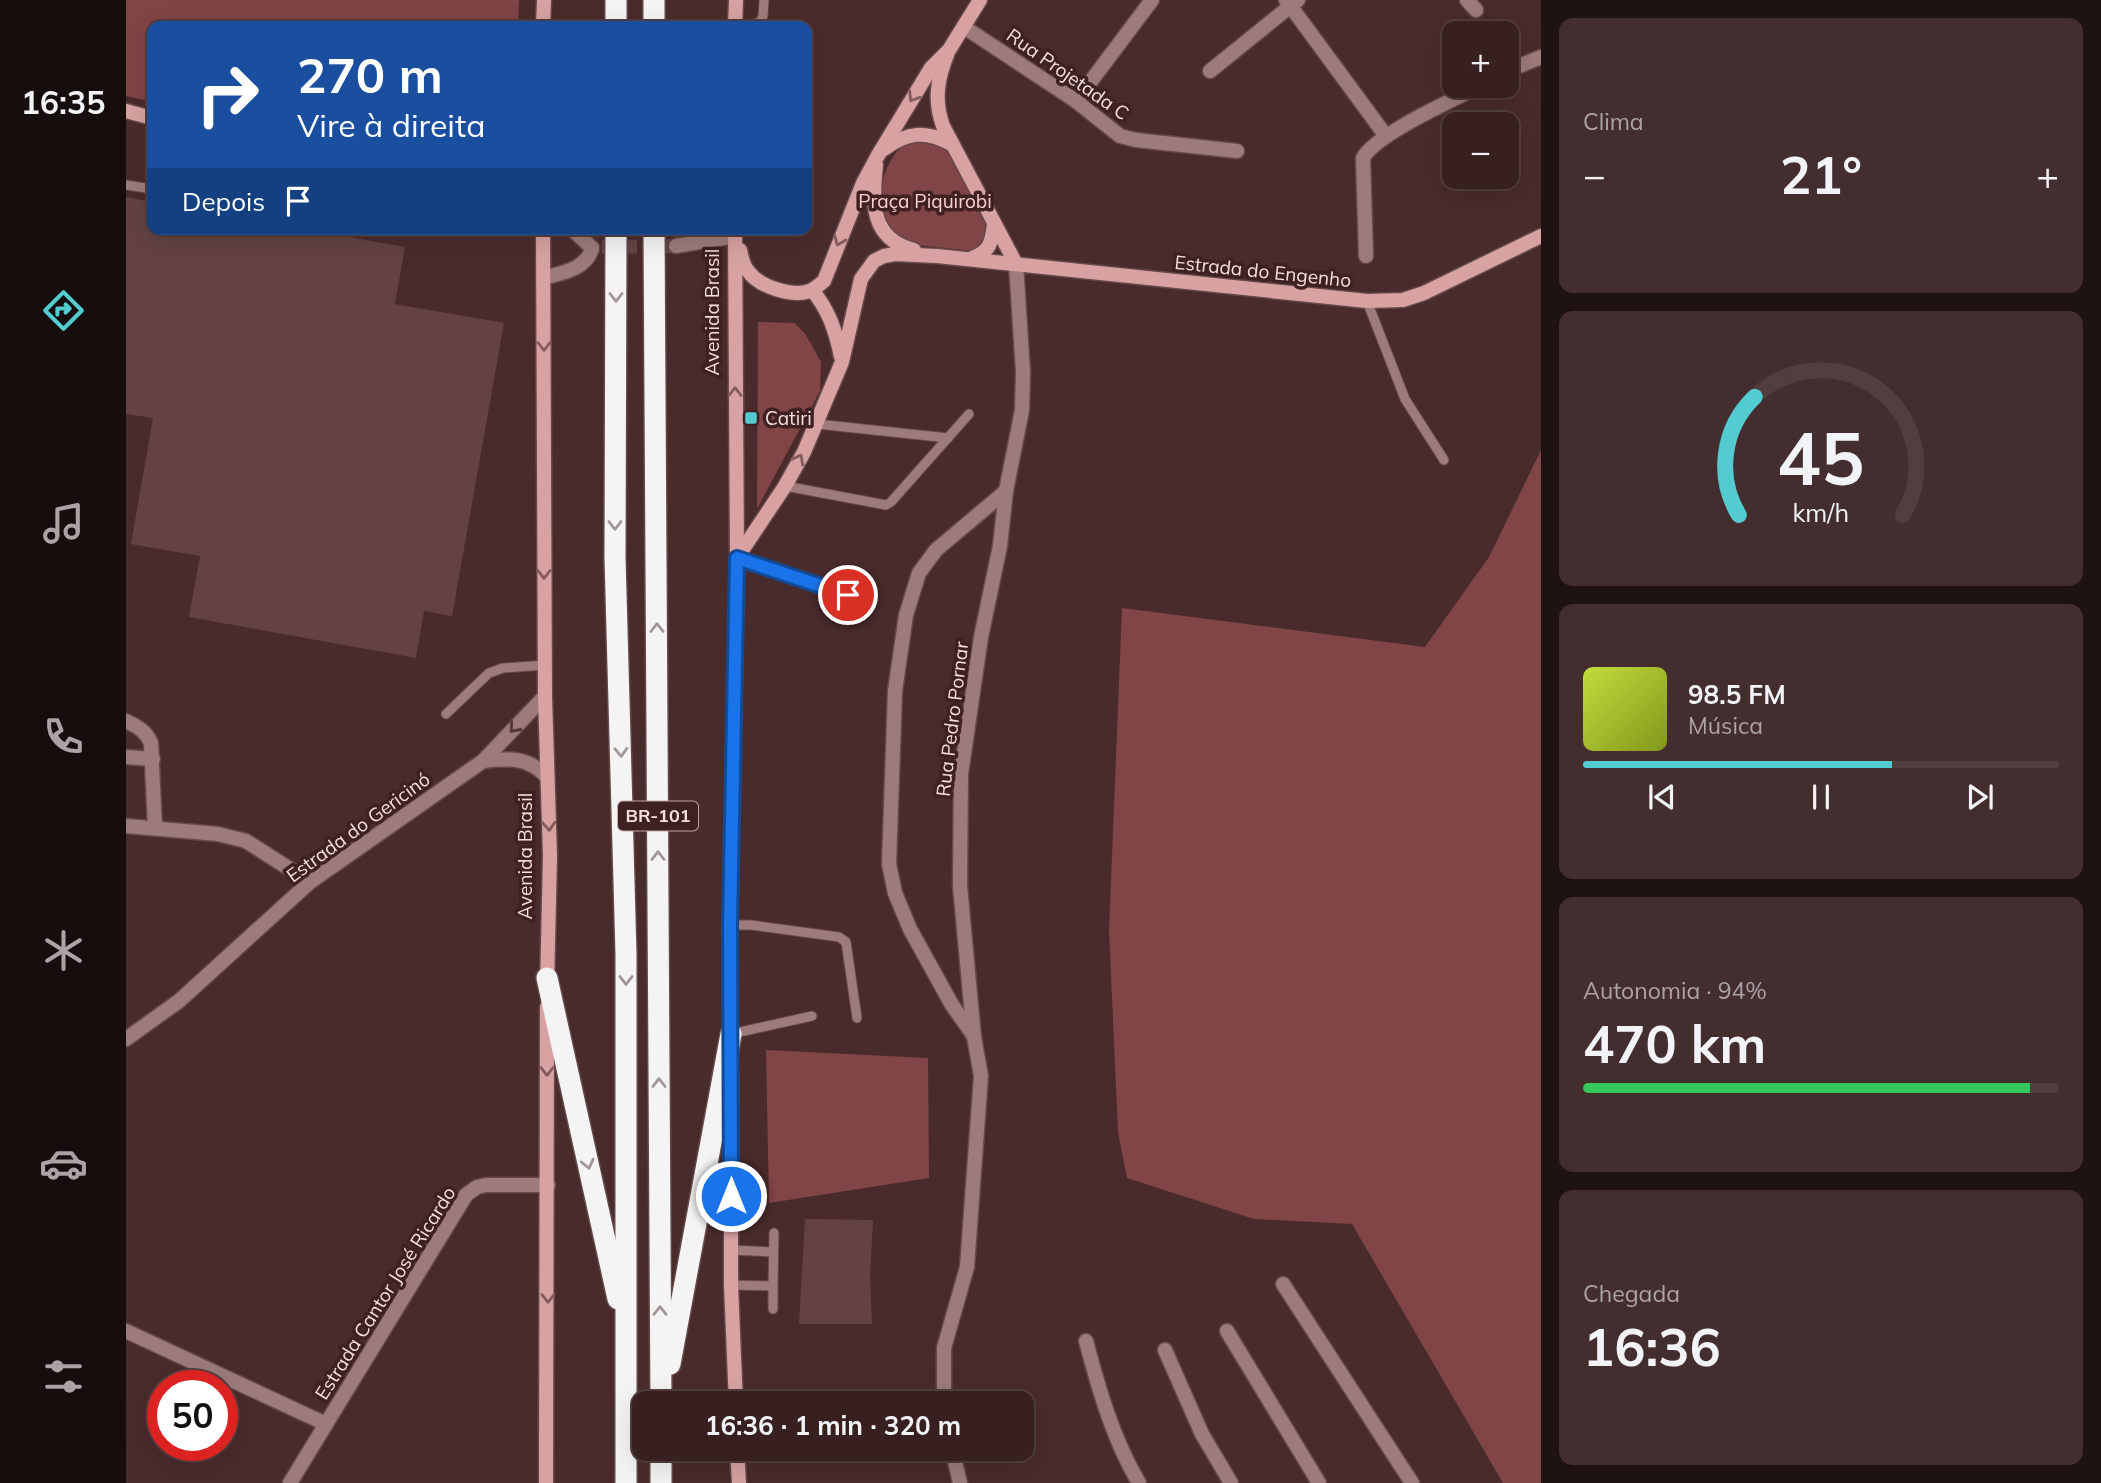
<!DOCTYPE html>
<html lang="pt">
<meta charset="utf-8">
<style>
:root{--surface:#382021;--page:#432d2e;--text:#f1f3f6;--muted:#aba3a5;--line:#523e3f;--accent:#52ccd0}
body{margin:0;font-family:Mulish,sans-serif;background:var(--page);color:var(--text);height:100vh;display:flex;flex-direction:column;font-size:26px;white-space:nowrap}
*{box-sizing:border-box;margin:0}
p{font-size:23px;color:var(--muted)}
.icon{flex:none;width:38px;height:38px;fill:none;stroke:currentColor;stroke-width:2;stroke-linecap:round;stroke-linejoin:round}
.map{position:relative;flex:1;overflow:hidden}
.side{display:flex;flex-direction:column;gap:18px;padding:18px;background:#1f1212;width:560px}
.side>*{flex:none}
.top-card{position:absolute;left:21px;top:21px;width:665px;height:214px;border-radius:14px;box-shadow:0 7px 28px #0002,0 0 0 2px var(--line);background:#1a4fa0;color:#fff;overflow:hidden}
.controls{position:absolute;left:1316px;top:21px;display:grid;gap:14px}
.controls a{display:grid;place-items:center;width:77px;height:77px;border-radius:14px;background:var(--surface);box-shadow:0 7px 28px #0002,0 0 0 2px var(--line);font-size:35px}
.speed{position:absolute;left:21px;top:1370px;display:flex;gap:14px;font-size:35px;font-weight:700;text-align:center}
.speed>*{display:grid;place-content:center;width:91px;height:91px;border-radius:50%;background:var(--surface);box-shadow:0 7px 28px #0002,0 0 0 2px var(--line);line-height:1}
.speed .limit{border:10px solid #d22;background:#fff;color:#111}
.pin{position:absolute;display:grid;place-items:center;width:60px;height:60px;color:#fff;margin:-30px;border:4px solid #fff;border-radius:50%;box-shadow:0 2px 7px #0007}
.me{position:absolute;width:77px;margin:-38px;rotate:0deg;stroke-linejoin:round;filter:drop-shadow(0 0 5px #0008)}
.turn{display:flex;align-items:center;gap:24px;height:147px;padding:0 35px;font-size:32px}
.turn .icon{width:91px;height:91px;stroke-width:2.5}
.turn b{display:block;font-size:49px;line-height:60px}
.then{display:flex;align-items:center;height:66px;padding:0 35px;background:#0003;gap:14px;font-size:26px}
.big{font-size:52px;font-weight:700;line-height:1.1}
.side .tile{flex:1;display:flex;flex-direction:column;justify-content:center;gap:10px;min-width:0;padding:0 24px;border-radius:14px;background:var(--page)}
.side .dial{align-items:center;gap:0}
.dial svg{height:182px;overflow:visible;fill:none;stroke:var(--line);stroke-width:7;stroke-linecap:round;text-anchor:middle}
.dial text{fill:var(--text);stroke:none}
.song{display:flex;align-items:center;gap:21px}
.cover{width:84px;height:84px;border-radius:10px;background:linear-gradient(135deg,hsl(70 70% 55%),hsl(70 70% 35%))}
.played{height:7px;border-radius:4px;background:linear-gradient(90deg,var(--accent) 65%,var(--line) 65%)}
.keys{display:flex;justify-content:space-around;direction:ltr}
.heat{display:flex;justify-content:space-between;align-items:center;font-size:38px;direction:ltr}
.charge{height:10px;border-radius:5px;background:linear-gradient(90deg,#34c759 94%,var(--line) 0)}
.trip{position:absolute;left:506px;top:1391px;width:402px;height:70px;border-radius:14px;background:var(--surface);box-shadow:0 7px 28px #0002,0 0 0 2px var(--line);font-weight:700;line-height:70px;text-align:center}
main{display:flex;flex:1;min-height:0}
.tabs{display:flex;flex-direction:column;width:126px;justify-content:space-around;align-items:center;background:#160d0d;color:var(--muted)}
.tabs .icon{width:49px;height:49px}
.tabs .on{color:var(--accent)}
.tabs b{font-size:32px;color:var(--text)}
.map>svg:first-child{display:block}
</style>
<main>
<nav class="tabs">
<b>16:35</b>
<svg class="icon on" aria-label="directions" viewBox="0 0 24 24"><path d="M12 3l9 9-9 9-9-9zM9 14v-3h6M13 9l2 2-2 2"/></svg>
<svg class="icon" aria-label="music" viewBox="0 0 24 24"><path d="M9 18V5l10-2v13"/><circle cx="6" cy="18" r="3"/><circle cx="16" cy="16" r="3"/></svg>
<svg class="icon" aria-label="phone" viewBox="0 0 24 24"><path d="M5 4h4l2 5-3 2q2 4 5 5l2-3 5 2v4C11 20 4 13 5 4z"/></svg>
<svg class="icon" aria-label="climate" viewBox="0 0 24 24"><path d="M12 3v18M4 7l16 10M4 17L20 7"/></svg>
<svg class="icon" aria-label="car" viewBox="0 0 24 24"><path d="M5 17H2v-5l4-1 3-4h7l3 4 3 1v5h-3M9 17h6M6 11h13"/><circle cx="7" cy="17" r="2"/><circle cx="17" cy="17" r="2"/></svg>
<svg class="icon" aria-label="filters" viewBox="0 0 24 24"><path d="M4 7h16M4 17h16"/><circle cx="9" cy="7" r="2"/><circle cx="15" cy="17" r="2"/></svg>
</nav>
<div class="map">
<svg width="1415" height="1483" viewBox="0 0 1415 1483">
<rect width="100%" height="100%" fill="#4a2b2c"/>
<g fill="#814447">
<polygon points="0,0 393,0 392,26 26,26 26,102 0,96"/>
<path d="M784,142c17,0 28,1 41,13l36,70 -1,14 -5,7 -9,5 -63,-7 -23,-16c-2,-10 -7,-24 -6,-34 3,-20 11,-43 30,-52z"/>
<polygon points="632,322 669,323 680,335 695,362 694,391 631,509"/>
<polygon points="1415,450 1415,1483 1377,1483 1226,1224 1128,1219 1001,1178 992,1132 983,930 996,608 1299,647 1363,557"/>
<polygon points="640,1050 802,1058 803,1178 643,1203"/>
</g>
<g fill="#644243">
<polygon points="0,197 26,202 26,229 179,229 279,247 269,304 378,323 326,616 298,611 290,658 63,617 74,556 5,544 27,418 0,414"/>
<polygon points="679,1219 747,1220 744,1278 746,1324 673,1324"/>
</g>
<g fill="none" stroke-linecap="round" stroke-linejoin="round">
<polyline stroke="#644647" stroke-width="14" stroke-dasharray="14 7" stroke-linecap="butt" points="476,247 550,246"/>
<defs>
<g id="lane">
<polyline points="622,26 634,22 637,16 638,0"/>
<polyline points="0,185 26,189"/>
<polyline points="1241,301 1279,399 1318,460"/>
<polyline points="691,424 822,438"/>
<polyline points="659,486 760,505 765,502 843,414"/>
<polyline points="611,558 722,595"/>
<polyline points="320,714 363,673 377,668 419,665"/>
<polyline points="604,925 625,925 713,937 720,942 731,1018"/>
<polyline points="605,1034 686,1016"/>
<polyline points="605,1250 647,1252"/>
<polyline points="605,1285 647,1286 647,1309"/>
<polyline points="647,1286 648,1233"/>
</g>
<g id="street">
<polyline points="1160,0 1260,136"/>
<polyline points="1341,0 1350,10"/>
<polyline points="838,27 950,101 994,136 1010,140 1111,151"/>
<polyline points="1084,71 1172,0"/>
<polyline points="1381,71 1415,57"/>
<polyline points="950,101 1026,0"/>
<polyline points="446,229 466,248"/>
<polyline points="550,246 609,236"/>
<path d="M1240,256l-3,-98c13,-24 90,-58 117,-72"/>
<path d="M417,278c19,-5 44,-9 49,-30"/>
<path d="M0,721c12,6 20,10 25,22l4,85"/>
<polyline points="0,757 27,759"/>
<path d="M357,761c26,-3 46,-4 64,16"/>
<polyline points="0,826 92,834 120,841 184,882"/>
<polyline points="848,1036 826,1005 784,929 769,893 763,864 769,691 780,615 793,573 810,550 880,491"/>
<polyline points="0,1039 53,1001 184,882 357,761 419,696"/>
<polyline points="1157,1284 1286,1483"/>
<polyline points="0,1331 200,1424"/>
<polyline points="1101,1331 1193,1483"/>
<path d="M960,1341c13,49 27,98 53,142"/>
<polyline points="1039,1350 1076,1434 1105,1483"/>
<polyline points="818,1404 818,1348 841,1267 855,1076 848,1037 834,886 835,774 855,637 874,546 880,491 896,410 897,372 890,264"/>
<polyline points="826,1449 834,1483"/>
<polyline points="164,1483 340,1195 351,1187 360,1185 422,1185"/>
</g>
<g id="secondary">
<polyline points="417,26 418,0"/>
<polyline points="609,26 610,0"/>
<path d="M821,55c-10,25 -13,46 -4,71l73,138"/>
<polyline points="0,111 26,118"/>
<path d="M758,149c23,-17 42,-19 67,-5"/>
<path d="M750,165c-4,37 -6,74 38,85"/>
<polyline points="417,229 419,696 424,856 421,987"/>
<path d="M614,250c2,8 3,16 8,21 11,16 44,26 62,20 5,-2 10,-7 14,-10l39,-98 14,-26 54,-89 18,-18 31,-50"/>
<path d="M844,259c20,-7 22,-16 24,-36"/>
<path d="M686,290c17,20 24,42 29,67"/>
<polyline points="611,558 659,486 678,452 716,362 735,279 748,261 758,256 769,254 811,256 1241,301 1277,300 1298,293 1415,236"/>
<polyline points="605,1043 604,925 611,558 609,229"/>
<polyline points="605,1074 605,1285 610,1404"/>
<polyline points="611,1449 613,1483"/>
<polyline points="420,1483 421,1007"/>
</g>
<g id="highway">
<polyline points="490,26 490,0"/>
<polyline points="528,26 528,0"/>
<polyline points="490,229 489,558 500,954 500,1483"/>
<polyline points="528,229 535,1404"/>
<polyline points="421,978 492,1299"/>
<polyline points="544,1364 605,1034"/>
<polyline points="535,1449 535,1483"/>
</g>
</defs>
<use href="#lane" stroke="#654849" stroke-width="11"/>
<use href="#street" stroke="#654849" stroke-width="17"/>
<use href="#secondary" stroke="#654849" stroke-width="17"/>
<use href="#highway" stroke="#654849" stroke-width="24"/>
<use href="#lane" stroke="#9d7b7b" stroke-width="9"/>
<use href="#street" stroke="#9d7b7b" stroke-width="14"/>
<use href="#secondary" stroke="#d8a2a2" stroke-width="14"/>
<use href="#highway" stroke="#f4f4f4" stroke-width="21"/>
</g>
<defs><path id="oneway-chevron" d="M-2-3.5L2.5 0L-2 3.5" fill="none" stroke-width="1.6" stroke-linecap="round" stroke-linejoin="round" transform="scale(1.75)"/></defs>
<g stroke="#845b5c">
<use href="#oneway-chevron" transform="translate(787 97) rotate(122)"/>
<use href="#oneway-chevron" transform="translate(713 241) rotate(112)"/>
<use href="#oneway-chevron" transform="translate(418 346) rotate(90)"/>
<use href="#oneway-chevron" transform="translate(609 392) rotate(-90)"/>
<use href="#oneway-chevron" transform="translate(673 459) rotate(-62)"/>
<use href="#oneway-chevron" transform="translate(418 574) rotate(90)"/>
<use href="#oneway-chevron" transform="translate(423 826) rotate(87)"/>
<use href="#oneway-chevron" transform="translate(421 1071) rotate(90)"/>
<use href="#oneway-chevron" transform="translate(422 1298) rotate(90)"/>
</g>
<g stroke="#a39596">
<use href="#oneway-chevron" transform="translate(490 297) rotate(90)"/>
<use href="#oneway-chevron" transform="translate(489 525) rotate(90)"/>
<use href="#oneway-chevron" transform="translate(531 628) rotate(-90)"/>
<use href="#oneway-chevron" transform="translate(495 752) rotate(88)"/>
<use href="#oneway-chevron" transform="translate(532 856) rotate(-90)"/>
<use href="#oneway-chevron" transform="translate(500 980) rotate(90)"/>
<use href="#oneway-chevron" transform="translate(533 1083) rotate(-90)"/>
<use href="#oneway-chevron" transform="translate(462 1164) rotate(77)"/>
<use href="#oneway-chevron" transform="translate(534 1311) rotate(-90)"/>
</g>
<use stroke="#563838" href="#oneway-chevron" transform="translate(388 728) rotate(132)"/>
<g fill="none" stroke-linecap="round" stroke-linejoin="round">
<defs>
<polyline id="route" points="605,1196 604,925 611,558 722,595"/>
</defs>
<use href="#route" stroke="#114b97" stroke-width="18"/>
<use href="#route" stroke="#1a73e8" stroke-width="12"/>
</g>
<rect fill="#52ccd0" stroke="#3f2122" stroke-width="2.5" x="618" y="411" width="14" height="14" rx="3.5"/>
<g text-anchor="middle" stroke-width="7" stroke-linejoin="round" paint-order="stroke">
<rect fill="#3f2122" stroke="#bea6a6" stroke-width="2" x="492" y="801.5" width="80" height="29" rx="5"/>
<g font-size="18" font-weight="bold" fill="#f4dfdf">
<text x="532" y="822">BR-101</text>
</g>
<g font-size="19" fill="#f4dfdf" stroke="#3f2122">
<text transform="translate(942 74) rotate(35)" y="7">Rua Projetada C</text>
<text transform="translate(1137 271) rotate(6)" y="7">Estrada do Engenho</text>
<text transform="translate(586 312) rotate(-90)" y="7">Avenida Brasil</text>
<text transform="translate(826 719) rotate(-83)" y="7">Rua Pedro Pornar</text>
<text transform="translate(232 827) rotate(-36)" y="7">Estrada do Gericinó</text>
<text transform="translate(399 856) rotate(-90)" y="7">Avenida Brasil</text>
<text transform="translate(259 1293) rotate(-58)" y="7">Estrada Cantor José Ricardo</text>
</g>
<g font-size="19" fill="#fbcfcf" stroke="#3f2122">
<text x="799" y="208">Praça Piquirobi</text>
</g>
<g font-size="19" fill="#f4dfdf" stroke="#3f2122" text-anchor="start">
<text x="639" y="425">Catiri</text>
</g>
</g>
</svg>
<div class="controls">
<a>+</a>
<a>−</a>
</div>
<div class="speed"><div class="limit">50</div></div>
<div class="pin" style="left:722px;top:595px;background:#d93025"><svg class="icon" aria-label="arrive" viewBox="0 0 24 24"><path d="M6 21V4h12l-3 4 3 4H6"/></svg></div>
<svg class="me" style="left:605px;top:1196px" viewBox="-20 -20 40 40"><circle r="17" fill="#1a73e8" stroke="#fff" stroke-width="3"/><path d="M0-11L8 9 0 5-8 9z" fill="#fff"/></svg>
<div class="trip">16:36 · 1 min · 320 m</div>
<div class="top-card">
<div class="turn"><svg class="icon" aria-label="right" viewBox="0 0 24 24"><path d="M7 20v-9h11M14 6l5 5-5 5"/></svg><div><b>270 m</b>Vire à direita</div></div>
<div class="then">Depois<svg class="icon" aria-label="arrive" viewBox="0 0 24 24"><path d="M6 21V4h12l-3 4 3 4H6"/></svg></div>
</div>
</div>
<section class="side">
<div class="tile"><p>Clima</p>
<div class="heat"><a>−</a><b class="big">21°</b><a>+</a></div>
</div>
<div class="tile dial"><svg viewBox="0 0 100 80">
<path d="M14 69A42 42 0 1 1 86 69"/>
<path d="M14 69A42 42 0 0 1 21 17" stroke="#52ccd0"/>
<text x="50" y="56" font-size="32" font-weight="700">45</text>
<text x="50" y="72" font-size="11">km/h</text>
</svg></div>
<div class="tile">
<div class="song"><i class="cover"></i><div><b>98.5 FM</b><p>Música</p></div></div>
<div class="played"></div>
<div class="keys"><svg class="icon" aria-label="previous" viewBox="0 0 24 24"><path d="M18 5L8 12l10 7zM5 5v14"/></svg><svg class="icon" aria-label="pause" viewBox="0 0 24 24"><path d="M8 5v14M16 5v14"/></svg><svg class="icon" aria-label="next" viewBox="0 0 24 24"><path d="M6 5l10 7-10 7zM19 5v14"/></svg></div>
</div>
<div class="tile"><p>Autonomia · 94%</p><b class="big">470 km</b><div class="charge"></div></div>
<div class="tile"><p>Chegada</p><b class="big">16:36</b></div>
</section>
</main>
